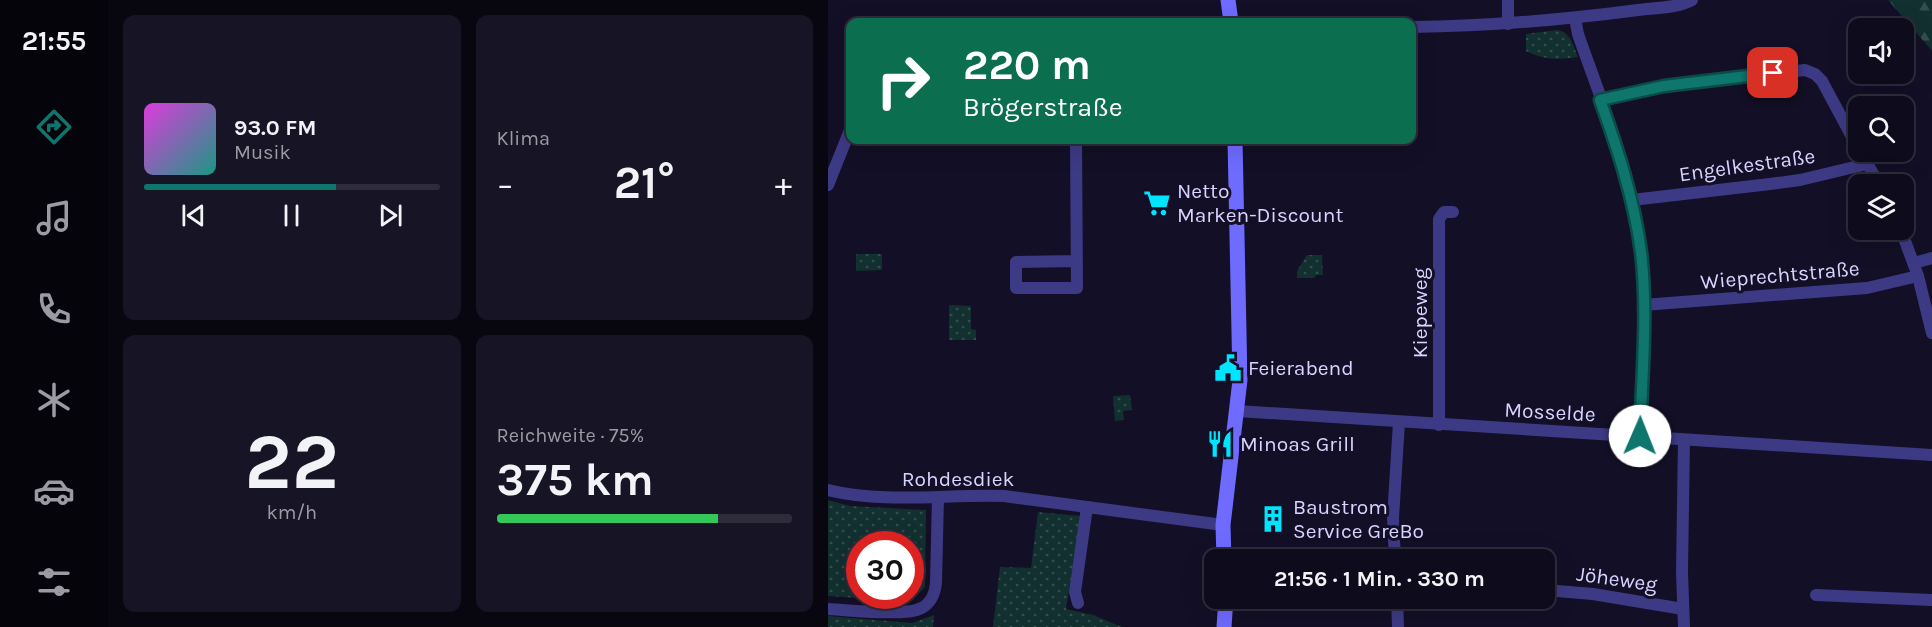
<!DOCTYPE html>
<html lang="de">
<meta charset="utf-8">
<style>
:root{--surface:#0e0b1c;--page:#171425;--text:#f1f3f6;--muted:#9b9ba3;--line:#2e2b3b;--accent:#0f766e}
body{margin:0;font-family:Karla,sans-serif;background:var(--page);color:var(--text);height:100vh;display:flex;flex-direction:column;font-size:22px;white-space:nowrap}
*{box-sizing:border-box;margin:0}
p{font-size:20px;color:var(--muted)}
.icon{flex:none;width:33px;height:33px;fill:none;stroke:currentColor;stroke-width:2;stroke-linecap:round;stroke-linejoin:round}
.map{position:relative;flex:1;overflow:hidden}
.side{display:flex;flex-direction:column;gap:15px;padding:15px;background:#08060f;width:720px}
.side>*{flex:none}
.top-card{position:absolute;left:18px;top:18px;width:570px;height:126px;border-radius:12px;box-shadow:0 6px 24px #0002,0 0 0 2px var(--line);background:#0b6e4f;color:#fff;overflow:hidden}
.tools{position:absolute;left:1020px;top:18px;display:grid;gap:12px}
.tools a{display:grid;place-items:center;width:66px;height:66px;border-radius:12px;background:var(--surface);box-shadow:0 6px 24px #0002,0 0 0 2px var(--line);font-size:30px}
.speed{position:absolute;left:18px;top:531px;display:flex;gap:12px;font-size:30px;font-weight:700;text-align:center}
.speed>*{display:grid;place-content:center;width:78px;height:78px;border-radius:50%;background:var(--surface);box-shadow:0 6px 24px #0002,0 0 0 2px var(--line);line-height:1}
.speed .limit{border:9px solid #d22;background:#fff;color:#111}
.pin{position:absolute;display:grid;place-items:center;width:51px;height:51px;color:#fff;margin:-26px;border-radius:12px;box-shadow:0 3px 9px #0006}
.me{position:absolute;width:66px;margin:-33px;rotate:1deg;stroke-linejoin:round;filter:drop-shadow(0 0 4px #0008)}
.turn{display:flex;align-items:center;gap:21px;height:126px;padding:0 18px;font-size:27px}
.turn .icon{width:78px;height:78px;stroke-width:2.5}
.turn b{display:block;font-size:42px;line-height:51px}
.big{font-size:45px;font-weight:700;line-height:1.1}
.side .widget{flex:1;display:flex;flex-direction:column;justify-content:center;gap:9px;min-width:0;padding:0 21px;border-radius:12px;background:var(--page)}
.side .dial{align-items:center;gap:0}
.dial b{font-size:78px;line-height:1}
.song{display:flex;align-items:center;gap:18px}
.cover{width:72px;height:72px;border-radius:9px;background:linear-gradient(135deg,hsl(300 70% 55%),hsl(170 70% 35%))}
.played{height:6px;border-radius:3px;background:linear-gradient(90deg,var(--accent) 65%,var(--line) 65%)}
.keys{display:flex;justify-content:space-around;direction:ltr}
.heat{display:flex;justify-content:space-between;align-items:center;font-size:33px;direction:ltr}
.charge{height:9px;border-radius:4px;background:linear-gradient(90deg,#34c759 75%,var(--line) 0)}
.side .tiles{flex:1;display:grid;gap:15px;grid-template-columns:repeat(2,1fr)}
.trip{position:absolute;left:376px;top:549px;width:351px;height:60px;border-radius:12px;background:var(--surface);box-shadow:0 6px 24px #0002,0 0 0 2px var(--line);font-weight:700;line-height:60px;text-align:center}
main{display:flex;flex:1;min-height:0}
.menu{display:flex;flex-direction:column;width:108px;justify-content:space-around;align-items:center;background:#06040b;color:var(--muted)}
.menu .icon{width:42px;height:42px}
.menu .on{color:var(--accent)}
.menu b{font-size:27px;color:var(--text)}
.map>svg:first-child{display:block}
</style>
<main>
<nav class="menu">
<b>21:55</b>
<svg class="icon on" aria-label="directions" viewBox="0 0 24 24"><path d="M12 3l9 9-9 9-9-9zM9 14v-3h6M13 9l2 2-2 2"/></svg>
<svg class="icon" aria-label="music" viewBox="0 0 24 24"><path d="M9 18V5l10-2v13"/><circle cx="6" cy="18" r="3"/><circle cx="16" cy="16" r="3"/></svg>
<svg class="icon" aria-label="phone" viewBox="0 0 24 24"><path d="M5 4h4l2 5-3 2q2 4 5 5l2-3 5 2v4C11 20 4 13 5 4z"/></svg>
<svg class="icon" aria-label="climate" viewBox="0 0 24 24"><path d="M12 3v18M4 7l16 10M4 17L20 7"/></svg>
<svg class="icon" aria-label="car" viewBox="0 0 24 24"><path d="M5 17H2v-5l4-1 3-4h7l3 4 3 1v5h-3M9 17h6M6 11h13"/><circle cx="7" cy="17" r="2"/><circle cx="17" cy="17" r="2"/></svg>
<svg class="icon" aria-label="filters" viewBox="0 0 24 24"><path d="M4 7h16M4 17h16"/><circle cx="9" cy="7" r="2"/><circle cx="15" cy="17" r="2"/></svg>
</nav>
<section class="side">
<div class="tiles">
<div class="widget">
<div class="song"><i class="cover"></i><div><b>93.0 FM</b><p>Musik</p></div></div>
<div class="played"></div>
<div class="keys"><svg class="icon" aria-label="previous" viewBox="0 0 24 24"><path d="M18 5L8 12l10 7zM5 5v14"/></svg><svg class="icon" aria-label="pause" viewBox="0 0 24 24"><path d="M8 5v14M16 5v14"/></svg><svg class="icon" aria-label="next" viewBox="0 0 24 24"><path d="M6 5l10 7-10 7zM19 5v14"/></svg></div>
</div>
<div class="widget"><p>Klima</p>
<div class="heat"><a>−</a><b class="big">21°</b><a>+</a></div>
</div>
<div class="widget dial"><b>22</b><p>km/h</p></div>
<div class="widget"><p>Reichweite · 75%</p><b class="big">375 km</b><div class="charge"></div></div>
</div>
</section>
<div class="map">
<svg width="1104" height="627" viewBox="0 0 1104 627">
<defs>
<pattern id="green-dots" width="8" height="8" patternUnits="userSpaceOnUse" patternTransform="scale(1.5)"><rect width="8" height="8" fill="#12302f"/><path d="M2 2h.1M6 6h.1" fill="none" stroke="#344d4e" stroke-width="1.8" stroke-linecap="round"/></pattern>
<pattern id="forest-firs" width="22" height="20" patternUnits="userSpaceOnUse" patternTransform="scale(1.5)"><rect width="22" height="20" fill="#12302f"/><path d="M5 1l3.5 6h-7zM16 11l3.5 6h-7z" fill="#344d4e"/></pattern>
</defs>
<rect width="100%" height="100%" fill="#130f26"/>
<g fill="url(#green-dots)" fill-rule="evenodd">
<path d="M729,30c14,2 16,16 21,27 -20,3 -34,3 -52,-6v-17z"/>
<polygon points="28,254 54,254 54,270 28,271"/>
<polygon points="479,255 494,255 495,275 488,275 486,278 469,278 469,271"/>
<polygon points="121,305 143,306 143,329 148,330 148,340 121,340"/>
<polygon points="302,395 304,410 295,411 296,420 287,421 285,396"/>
<path d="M0,500l22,6 76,4 -1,77 -9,9 -28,4 -60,-4zM82,544v52h-50v-52z"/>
<polygon points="210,512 253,516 238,609 265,615 294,627 165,627 172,567 203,568"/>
<polygon points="106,615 105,627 0,627 0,616 84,623"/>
</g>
<polygon fill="url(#forest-firs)" points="1060,0 1104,0 1104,51"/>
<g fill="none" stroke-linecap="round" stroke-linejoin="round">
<g stroke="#3d3a85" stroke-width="12">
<polyline points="680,0 680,24"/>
<path d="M747,18l3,16c25,72 56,144 63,220 6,60 1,122 -1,182"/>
<path d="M584,27c76,-1 150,-7 226,-17 16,-2 40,-2 54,-10"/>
<polyline points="772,100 836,86 977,70 987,74 994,81 1030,148"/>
<polyline points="248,140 249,288 188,288 188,262 248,261"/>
<polyline points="1036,158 1051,184"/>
<polyline points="0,185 22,130"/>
<polyline points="804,200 942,184 972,180 1039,164"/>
<polyline points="1073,230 1090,276 1104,333"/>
<polyline points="1086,263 1104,258"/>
<polyline points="815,305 1039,288 1090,276"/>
<polyline points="409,411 1104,455"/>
<polyline points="611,425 611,219 616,212 625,212"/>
<path d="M0,490c58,14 117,4 176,6l219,29"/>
<polyline points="567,560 565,518 571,422"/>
<polyline points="717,590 765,594 855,609"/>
<polyline points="988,595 1104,600"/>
<polyline points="569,598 570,627"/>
<polyline points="250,603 247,592 259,507"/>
<path d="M0,609c19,1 76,7 91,0 11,-4 16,-15 17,-26l2,-86"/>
<polyline points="856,627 854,572 856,440"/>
</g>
<g stroke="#6f6bff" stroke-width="15">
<polyline points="400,0 403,22"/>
<polyline points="396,560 395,525 412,380 407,140"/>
<polyline points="396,627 398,598"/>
</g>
</g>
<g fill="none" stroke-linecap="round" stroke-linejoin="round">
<defs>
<path id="route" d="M812,436c2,-61 8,-124 1,-184 -7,-53 -23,-102 -41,-152l64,-14 109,-13"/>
</defs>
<use href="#route" stroke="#0a4d48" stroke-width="15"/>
<use href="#route" stroke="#0f766e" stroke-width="10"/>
</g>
<defs>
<symbol id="supermarket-bare" viewBox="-9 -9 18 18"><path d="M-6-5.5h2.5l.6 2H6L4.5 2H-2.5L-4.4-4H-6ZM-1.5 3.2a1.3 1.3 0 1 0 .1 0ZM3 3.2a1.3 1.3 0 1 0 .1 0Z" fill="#00e5ff" stroke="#130f26" stroke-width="2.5" paint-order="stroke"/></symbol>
<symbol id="civic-bare" viewBox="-9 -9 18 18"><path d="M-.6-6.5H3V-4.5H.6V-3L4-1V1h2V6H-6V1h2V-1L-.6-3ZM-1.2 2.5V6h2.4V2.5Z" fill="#00e5ff" stroke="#130f26" stroke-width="2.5" paint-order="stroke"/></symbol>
<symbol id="restaurant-bare" viewBox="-9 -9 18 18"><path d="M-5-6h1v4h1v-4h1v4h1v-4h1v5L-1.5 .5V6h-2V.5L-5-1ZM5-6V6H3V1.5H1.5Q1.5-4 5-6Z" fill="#00e5ff" stroke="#130f26" stroke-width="2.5" paint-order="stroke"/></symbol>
<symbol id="building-bare" viewBox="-9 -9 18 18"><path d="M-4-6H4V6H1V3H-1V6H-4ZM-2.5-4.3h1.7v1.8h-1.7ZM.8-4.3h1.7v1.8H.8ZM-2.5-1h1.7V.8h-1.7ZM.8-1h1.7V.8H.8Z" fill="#00e5ff" stroke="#130f26" stroke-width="2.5" paint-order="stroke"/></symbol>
</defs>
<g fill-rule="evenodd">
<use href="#supermarket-bare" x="310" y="184" width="38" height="38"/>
<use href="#civic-bare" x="381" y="349" width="38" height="38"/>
<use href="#restaurant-bare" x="373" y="425" width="38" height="38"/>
<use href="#building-bare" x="426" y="500" width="38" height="38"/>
</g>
<g text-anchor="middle" stroke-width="6" stroke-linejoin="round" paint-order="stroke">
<g font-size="21" fill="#d9d4ff" stroke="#130f26">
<text transform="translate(919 165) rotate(-8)" y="7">Engelkestraße</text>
<text transform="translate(952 275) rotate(-5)" y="7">Wieprechtstraße</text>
<text transform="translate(592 313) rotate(-90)" y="7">Kiepeweg</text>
<text transform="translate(722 412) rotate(3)" y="7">Mosselde</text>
<text x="130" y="486">Rohdesdiek</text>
<text transform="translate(789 579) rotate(8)" y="7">Jöheweg</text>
</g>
<g font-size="21" fill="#d9d4ff" stroke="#130f26" text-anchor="start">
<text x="349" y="198">Netto<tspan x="349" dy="24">Marken-Discount</tspan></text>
<text x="420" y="375">Feierabend</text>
<text x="412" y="451">Minoas Grill</text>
<text x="465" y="514">Baustrom<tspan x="465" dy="24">Service GreBo</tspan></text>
</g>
</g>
</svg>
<div class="tools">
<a><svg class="icon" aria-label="sound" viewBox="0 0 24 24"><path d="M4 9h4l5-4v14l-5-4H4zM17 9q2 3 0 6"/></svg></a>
<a><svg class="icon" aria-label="search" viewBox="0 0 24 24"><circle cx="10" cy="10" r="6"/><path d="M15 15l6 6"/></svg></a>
<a><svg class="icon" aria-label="layers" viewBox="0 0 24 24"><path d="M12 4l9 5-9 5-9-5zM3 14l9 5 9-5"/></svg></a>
</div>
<div class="speed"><div class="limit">30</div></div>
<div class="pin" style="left:945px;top:73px;background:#d93025"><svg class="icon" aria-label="arrive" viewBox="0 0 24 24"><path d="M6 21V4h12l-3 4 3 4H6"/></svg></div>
<svg class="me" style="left:812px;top:436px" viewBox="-20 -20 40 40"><circle r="19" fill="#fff"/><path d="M0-13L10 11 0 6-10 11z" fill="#0f766e"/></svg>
<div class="trip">21:56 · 1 Min. · 330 m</div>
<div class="top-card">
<div class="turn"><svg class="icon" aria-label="right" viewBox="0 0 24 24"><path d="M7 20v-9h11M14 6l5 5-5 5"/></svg><div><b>220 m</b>Brögerstraße</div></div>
</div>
</div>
</main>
